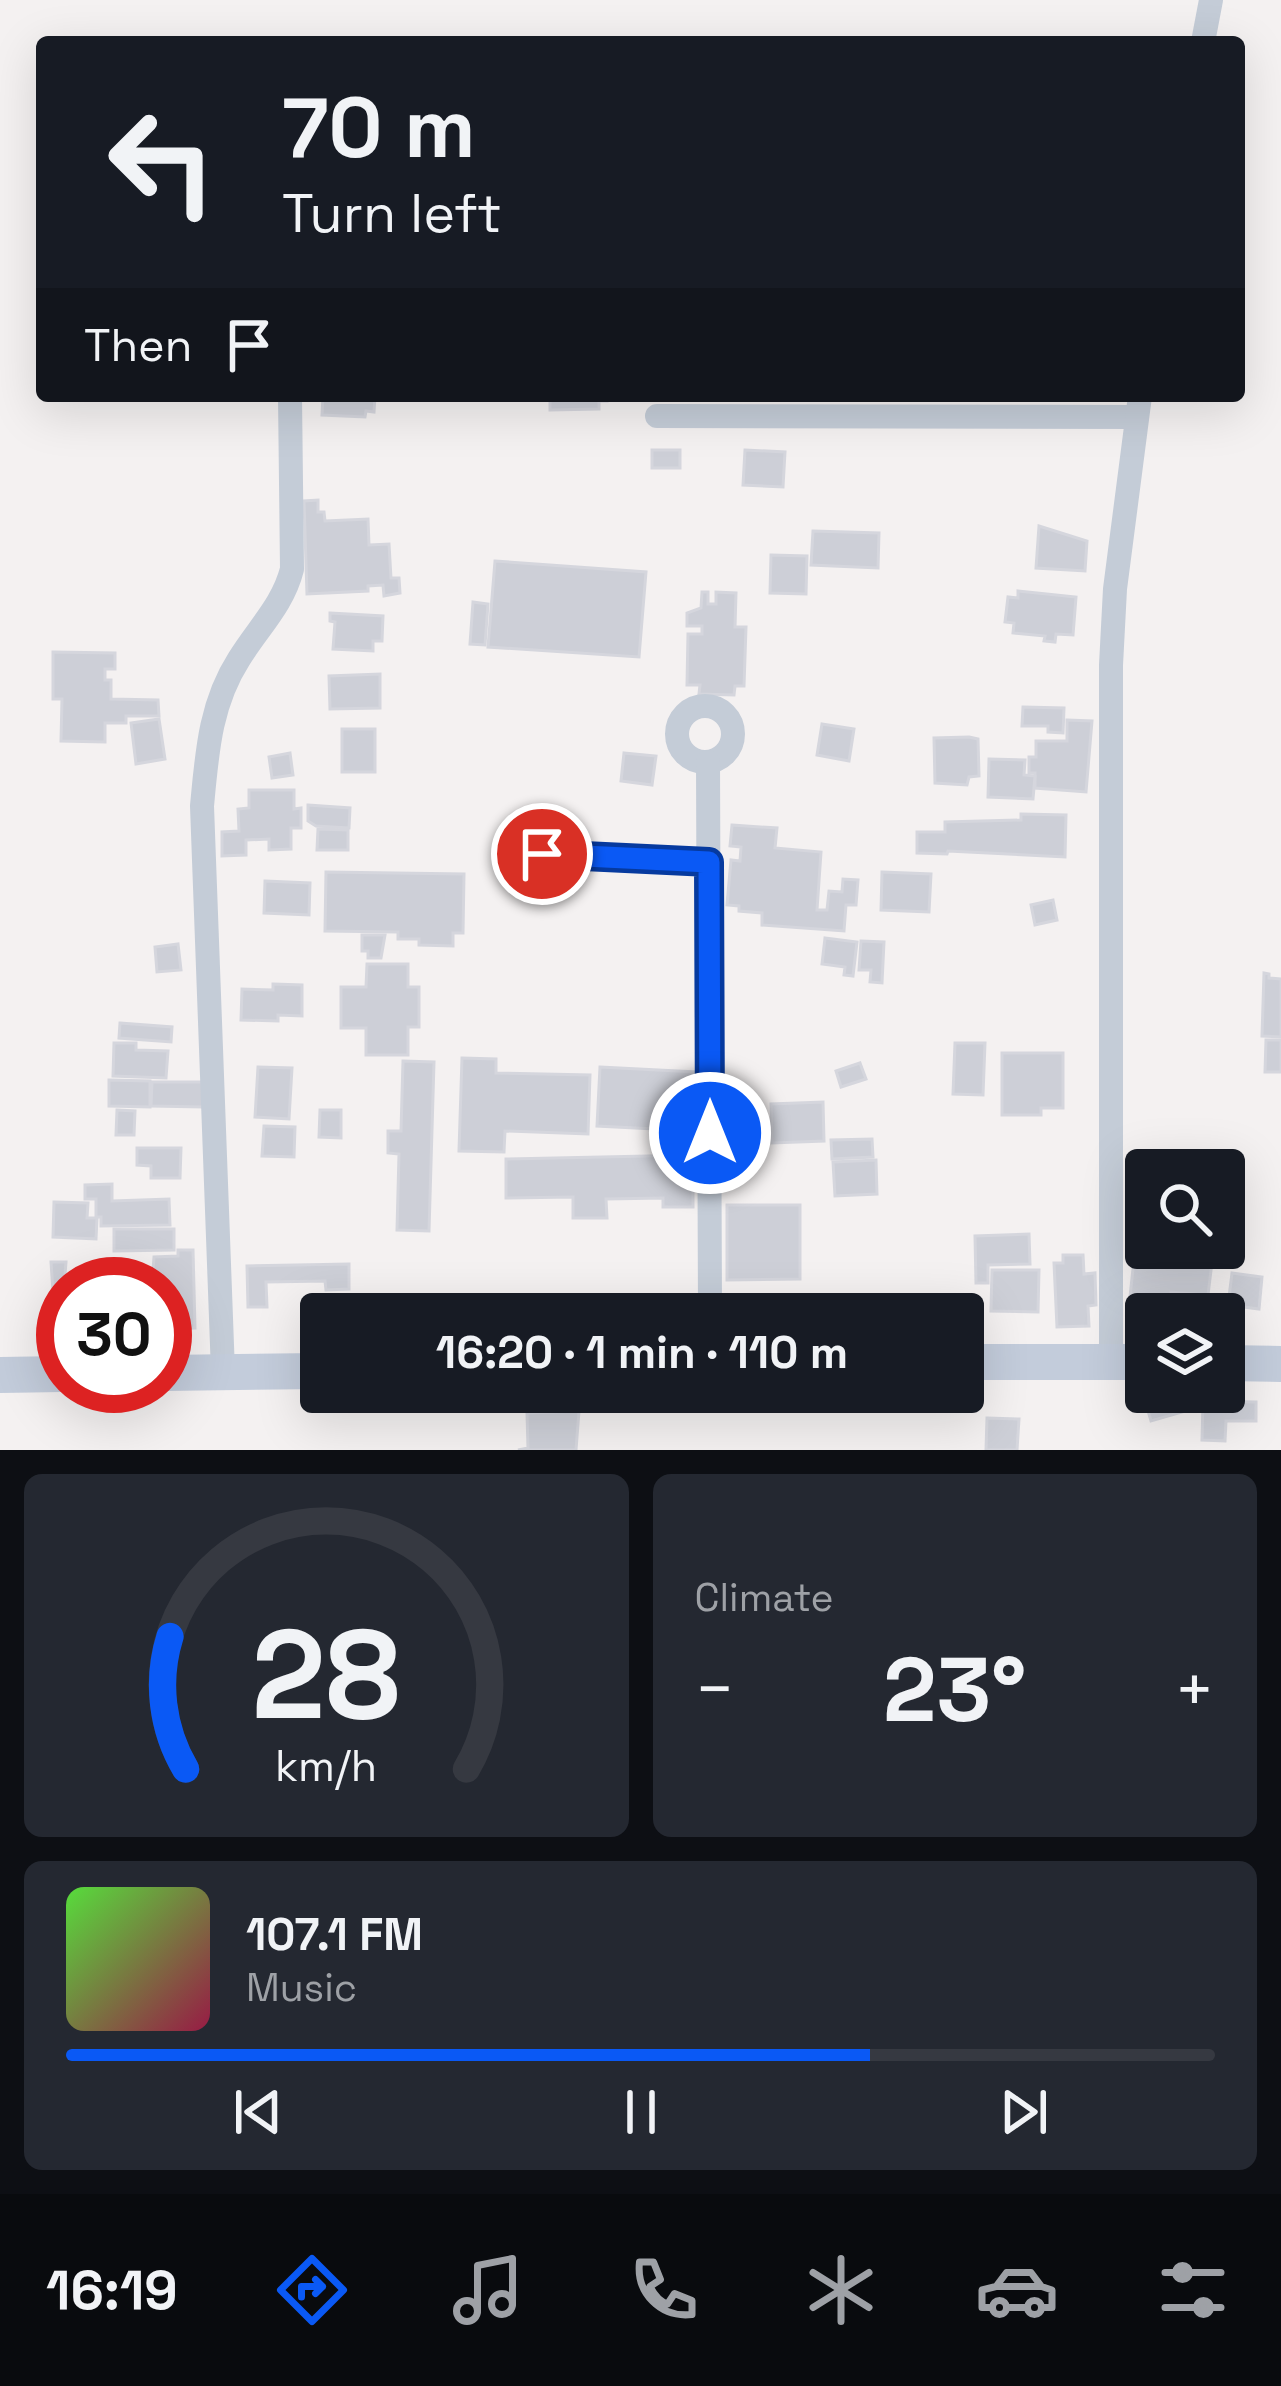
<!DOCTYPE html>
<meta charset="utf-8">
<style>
:root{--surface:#171b24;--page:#242831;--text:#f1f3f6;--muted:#9ea1a6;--line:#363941;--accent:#0a59f5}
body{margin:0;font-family:"Space Grotesk",sans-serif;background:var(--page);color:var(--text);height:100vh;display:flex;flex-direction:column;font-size:45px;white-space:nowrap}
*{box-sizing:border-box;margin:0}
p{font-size:39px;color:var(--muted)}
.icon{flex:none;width:66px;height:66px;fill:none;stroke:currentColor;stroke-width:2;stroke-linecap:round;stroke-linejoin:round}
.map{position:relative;height:1450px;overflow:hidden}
.details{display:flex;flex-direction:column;gap:24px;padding:24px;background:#0d0f14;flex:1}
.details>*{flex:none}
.hud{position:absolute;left:36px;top:36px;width:1209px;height:366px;border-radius:12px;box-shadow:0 12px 48px #0002;background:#171b24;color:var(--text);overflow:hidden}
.controls{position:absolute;left:1125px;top:1149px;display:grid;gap:24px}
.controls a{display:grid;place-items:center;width:120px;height:120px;border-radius:12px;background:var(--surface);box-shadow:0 12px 48px #0002;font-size:60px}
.speed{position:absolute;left:36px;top:1257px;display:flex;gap:24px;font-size:60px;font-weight:700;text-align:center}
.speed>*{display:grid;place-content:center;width:156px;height:156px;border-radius:50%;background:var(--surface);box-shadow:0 12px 48px #0002;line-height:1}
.speed .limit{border:18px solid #d22;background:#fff;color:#111}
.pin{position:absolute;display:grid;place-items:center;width:102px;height:102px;color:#fff;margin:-51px;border:6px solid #fff;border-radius:50%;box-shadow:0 3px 12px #0007}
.me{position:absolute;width:132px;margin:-66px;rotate:0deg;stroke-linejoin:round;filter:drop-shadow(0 0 9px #0008)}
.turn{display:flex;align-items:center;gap:42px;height:252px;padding:0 48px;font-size:54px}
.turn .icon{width:156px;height:156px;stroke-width:2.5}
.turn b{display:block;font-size:84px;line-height:102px}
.then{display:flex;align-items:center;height:114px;padding:0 48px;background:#0003;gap:24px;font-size:45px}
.big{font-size:90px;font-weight:800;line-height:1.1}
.details .widget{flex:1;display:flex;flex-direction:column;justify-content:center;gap:18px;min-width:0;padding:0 42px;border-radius:18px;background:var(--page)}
.details .dial{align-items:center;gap:0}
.dial svg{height:312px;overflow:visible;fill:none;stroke:var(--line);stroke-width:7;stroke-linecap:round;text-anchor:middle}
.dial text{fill:var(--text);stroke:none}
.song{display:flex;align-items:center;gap:36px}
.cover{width:144px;height:144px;border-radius:18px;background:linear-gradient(135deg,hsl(110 70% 55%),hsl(340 70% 35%))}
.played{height:12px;border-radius:6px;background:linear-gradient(90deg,var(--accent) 70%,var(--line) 70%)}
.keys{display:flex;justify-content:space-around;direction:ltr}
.heat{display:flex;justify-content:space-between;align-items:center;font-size:66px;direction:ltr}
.details .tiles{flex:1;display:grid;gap:24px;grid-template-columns:1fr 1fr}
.widget:last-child{grid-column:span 2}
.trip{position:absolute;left:300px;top:1293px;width:684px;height:120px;border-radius:12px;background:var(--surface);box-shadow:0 12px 48px #0002;font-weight:800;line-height:120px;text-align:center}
.menu{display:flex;height:192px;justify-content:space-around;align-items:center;background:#090b0e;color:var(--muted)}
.menu .icon{width:84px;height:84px}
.menu .on{color:var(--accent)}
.menu b{font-size:54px;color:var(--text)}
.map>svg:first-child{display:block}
</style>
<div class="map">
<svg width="1281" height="1450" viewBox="0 0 1281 1450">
<rect width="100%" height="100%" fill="#f4f1f1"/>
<g fill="#cdcfd7" stroke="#d5d6dd" stroke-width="3">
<polygon points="323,396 375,396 374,412 366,411 365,417 322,415"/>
<polygon points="550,396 607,396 607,401 599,401 599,409 550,410"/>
<rect x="652" y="450" width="28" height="18"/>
<polygon points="745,450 785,452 783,487 743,485"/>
<polygon points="318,500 318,512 324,512 325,521 368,519 369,545 389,544 391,578 399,578 400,593 384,596 383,585 368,586 368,591 307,594 304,501"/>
<polygon points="1039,526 1087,541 1085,571 1036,568"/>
<polygon points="813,531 879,533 878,568 811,565"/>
<polygon points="771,555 807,556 806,594 770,593"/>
<polygon points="495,561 646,572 639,657 488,647"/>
<polygon points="1018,591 1076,597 1073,635 1056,634 1055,642 1044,641 1045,636 1013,633 1014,623 1005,622 1008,597 1018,598"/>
<polygon points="702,592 708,592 708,604 716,604 716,592 736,593 735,627 746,627 744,686 735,686 734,695 699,694 700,685 687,685 688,634 702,634 702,626 687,626 687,613 701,608"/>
<polygon points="473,602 488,604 485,645 470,644"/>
<polygon points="330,613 383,616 382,641 373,641 373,651 333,649 335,622 330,621"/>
<polygon points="53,652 115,653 115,669 105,669 105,680 111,680 111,699 158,700 159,716 126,716 126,723 105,723 105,742 61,741 62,699 53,699"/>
<polygon points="380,674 380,708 330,709 329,676"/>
<polygon points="1023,707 1064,708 1063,733 1048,732 1048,726 1022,726"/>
<polygon points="159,719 165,759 136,764 131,723"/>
<polygon points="1067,720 1092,721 1086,792 1035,788 1035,773 1029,773 1029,757 1036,757 1036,741 1067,741"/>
<polygon points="822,724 854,729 849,761 817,755"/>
<rect x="342" y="729" width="33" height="43"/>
<polygon points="969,737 978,739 979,776 969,777 967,785 935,783 934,738"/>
<polygon points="290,753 293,775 272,778 269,757"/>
<polygon points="624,753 656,756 652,785 621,781"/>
<polygon points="989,759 1025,760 1024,775 1035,776 1033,799 988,797"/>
<polygon points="249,790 294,790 294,809 301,808 301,828 291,828 291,849 269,850 269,839 246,840 246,855 222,856 222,832 239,831 238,809 249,808"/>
<polygon points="308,805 350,808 349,828 316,826 308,821"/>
<polygon points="1021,814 1066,815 1065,857 948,851 947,854 917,853 917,832 945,832 945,822 1021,820"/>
<polygon points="732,825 777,828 775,848 821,852 817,910 827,910 829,891 842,892 843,879 858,880 856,905 846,905 844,931 762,925 762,913 739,911 739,906 727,905 731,860 740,861 741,847 730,846"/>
<polygon points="318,829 348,830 348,850 317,850"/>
<polygon points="326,872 464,874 463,933 453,933 453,946 419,945 419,939 398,939 398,932 325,931"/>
<polygon points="882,872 931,874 929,912 881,910"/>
<polygon points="265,881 310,883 309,915 264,913"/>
<polygon points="1053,900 1057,920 1035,925 1031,905"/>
<polygon points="362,935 385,935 381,958 368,958 368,951 362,951"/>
<polygon points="825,938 857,942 853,976 844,975 845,967 822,964"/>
<polygon points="861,941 884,942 882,983 870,982 871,970 859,970"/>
<polygon points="178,944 181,970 157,972 155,947"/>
<polygon points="367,964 408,964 408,987 419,987 419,1027 408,1027 408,1055 366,1055 366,1028 341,1028 341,987 366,987"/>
<polygon points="1264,973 1269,974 1269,978 1281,979 1281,1037 1262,1036"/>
<polygon points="273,984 302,985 302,1016 278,1015 278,1021 241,1020 242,989 273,990"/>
<polygon points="120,1023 172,1027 171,1042 119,1038"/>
<polygon points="1266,1040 1281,1040 1281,1072 1265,1072"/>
<polygon points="114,1043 136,1043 136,1050 168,1051 166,1078 113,1076"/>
<polygon points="955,1043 985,1043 983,1095 953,1094"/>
<polygon points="1002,1053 1063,1053 1063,1108 1041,1108 1041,1115 1002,1115"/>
<polygon points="462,1058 496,1059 496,1073 590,1075 588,1134 505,1131 504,1152 459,1151"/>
<polygon points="403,1061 434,1062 429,1231 397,1230 399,1154 388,1153 388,1131 401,1131"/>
<polygon points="860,1063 866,1079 841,1087 836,1071"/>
<polygon points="258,1067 292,1068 289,1119 255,1117"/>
<polygon points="600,1067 696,1072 693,1131 597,1126"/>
<polygon points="109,1080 150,1081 150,1107 109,1106"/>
<polygon points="152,1082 203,1082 203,1107 151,1106"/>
<polygon points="823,1102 824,1141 772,1143 771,1104"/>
<polygon points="117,1110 135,1111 134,1135 116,1135"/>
<polygon points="320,1110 341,1110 341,1138 319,1137"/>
<polygon points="264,1126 295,1127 294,1157 262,1156"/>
<polygon points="872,1139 873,1157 832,1159 831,1140"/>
<polygon points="137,1148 181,1148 180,1178 151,1178 151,1166 137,1165"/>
<polygon points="693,1155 693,1207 663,1207 663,1198 606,1199 607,1218 573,1218 573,1197 506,1198 506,1159"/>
<polygon points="876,1160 877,1194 835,1196 833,1162"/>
<polygon points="112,1184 112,1201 169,1199 170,1225 101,1226 101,1217 96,1217 96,1199 85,1199 85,1185"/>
<polygon points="54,1202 88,1203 87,1218 97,1218 96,1239 53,1237"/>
<polygon points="727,1205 800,1205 800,1279 727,1280"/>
<polygon points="1143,1227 1146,1227 1146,1248 1224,1248 1224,1232 1231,1233 1229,1256 1213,1254 1208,1295 1171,1292 1169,1310 1129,1306 1135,1250 1140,1251"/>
<polygon points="114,1229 174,1229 174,1250 114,1251"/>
<polygon points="1029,1234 1030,1264 988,1265 988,1283 976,1283 975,1236"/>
<polygon points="178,1250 193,1250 195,1328 165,1329 165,1284 152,1284 154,1257 178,1256"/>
<polygon points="1063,1255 1083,1255 1084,1274 1095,1273 1096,1305 1088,1306 1089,1326 1057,1327 1054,1263 1063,1263"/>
<polygon points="51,1262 66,1262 65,1275 91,1276 91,1284 63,1284 63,1323 61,1307 54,1306"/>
<polygon points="349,1264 349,1289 326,1290 325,1281 266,1282 267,1307 248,1307 247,1266"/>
<polygon points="992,1270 1039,1270 1038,1312 991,1311"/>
<polygon points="1232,1273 1262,1277 1259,1309 1228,1305"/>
<polygon points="1177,1395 1182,1412 1151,1421 1146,1404"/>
<polygon points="1203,1401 1256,1402 1256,1421 1226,1421 1225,1441 1202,1440"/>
<polygon points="579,1411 576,1450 518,1450 528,1448 527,1413"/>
<polygon points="987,1418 1019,1419 1017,1450 986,1450"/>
</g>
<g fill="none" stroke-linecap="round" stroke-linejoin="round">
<g stroke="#c4ccd7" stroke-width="24">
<polyline points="1203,42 1211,0"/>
<polyline points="657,416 1137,417"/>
<circle cx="705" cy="734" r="28"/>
<polyline points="708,762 710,1314"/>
<polyline points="542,854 709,862"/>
<polyline points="1111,1362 1111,665 1115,589 1140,396"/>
<path d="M223,1372l-21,-566c5,-53 8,-102 37,-147 19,-31 44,-54 53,-90l-2,-173"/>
</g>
<g stroke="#c3ccdb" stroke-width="36">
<polyline points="963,1362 1146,1362"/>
<polyline points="1224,1363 1281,1364"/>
<polyline points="165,1373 321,1371"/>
<polyline points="0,1375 63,1374"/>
</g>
</g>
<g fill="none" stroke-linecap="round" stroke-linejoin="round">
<defs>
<polyline id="route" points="542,854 709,862 710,1133"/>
</defs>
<use href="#route" stroke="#063a9f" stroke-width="30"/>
<use href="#route" stroke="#0a59f5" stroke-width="21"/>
</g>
</svg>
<div class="controls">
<a><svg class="icon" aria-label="search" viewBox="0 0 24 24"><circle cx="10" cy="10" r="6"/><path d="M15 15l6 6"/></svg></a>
<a><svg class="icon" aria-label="layers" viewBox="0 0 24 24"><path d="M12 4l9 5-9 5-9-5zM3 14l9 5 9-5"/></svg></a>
</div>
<div class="speed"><div class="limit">30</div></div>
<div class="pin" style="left:542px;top:854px;background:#d93025"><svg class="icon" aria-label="arrive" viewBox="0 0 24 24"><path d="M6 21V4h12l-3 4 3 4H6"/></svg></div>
<svg class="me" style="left:710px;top:1133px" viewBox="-20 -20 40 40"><circle r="17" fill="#0a59f5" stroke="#fff" stroke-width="3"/><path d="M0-11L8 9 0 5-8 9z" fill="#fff"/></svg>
<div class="trip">16:20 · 1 min · 110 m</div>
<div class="hud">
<div class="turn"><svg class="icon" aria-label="left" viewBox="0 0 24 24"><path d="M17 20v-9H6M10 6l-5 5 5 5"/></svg><div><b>70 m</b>Turn left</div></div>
<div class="then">Then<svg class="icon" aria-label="arrive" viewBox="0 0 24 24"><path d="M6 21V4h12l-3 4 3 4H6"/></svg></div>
</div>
</div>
<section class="details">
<div class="tiles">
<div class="widget dial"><svg viewBox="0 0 100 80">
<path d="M14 69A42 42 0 1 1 86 69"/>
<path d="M14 69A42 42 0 0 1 10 35" stroke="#0a59f5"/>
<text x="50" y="56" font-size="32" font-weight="700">28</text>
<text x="50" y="72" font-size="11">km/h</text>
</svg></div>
<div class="widget"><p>Climate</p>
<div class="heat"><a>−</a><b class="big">23°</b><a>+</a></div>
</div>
<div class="widget">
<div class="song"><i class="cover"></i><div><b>107.1 FM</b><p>Music</p></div></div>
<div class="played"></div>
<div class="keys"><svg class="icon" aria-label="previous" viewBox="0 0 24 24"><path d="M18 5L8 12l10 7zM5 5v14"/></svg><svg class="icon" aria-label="pause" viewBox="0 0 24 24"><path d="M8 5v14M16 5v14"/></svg><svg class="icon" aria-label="next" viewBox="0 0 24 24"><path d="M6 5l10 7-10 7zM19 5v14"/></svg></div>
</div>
</div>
</section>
<nav class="menu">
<b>16:19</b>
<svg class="icon on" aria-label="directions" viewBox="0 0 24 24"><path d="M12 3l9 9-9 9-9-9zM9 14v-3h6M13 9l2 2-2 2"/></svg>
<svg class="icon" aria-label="music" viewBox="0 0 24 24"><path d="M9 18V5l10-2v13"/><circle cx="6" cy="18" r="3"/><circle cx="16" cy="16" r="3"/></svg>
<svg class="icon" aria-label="phone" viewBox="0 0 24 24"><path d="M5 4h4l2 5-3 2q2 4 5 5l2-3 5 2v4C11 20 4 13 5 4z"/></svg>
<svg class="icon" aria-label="climate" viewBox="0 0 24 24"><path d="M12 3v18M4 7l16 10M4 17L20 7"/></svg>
<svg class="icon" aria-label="car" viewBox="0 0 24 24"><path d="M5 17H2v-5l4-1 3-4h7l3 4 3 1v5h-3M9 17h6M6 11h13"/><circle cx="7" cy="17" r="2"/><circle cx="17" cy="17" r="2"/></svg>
<svg class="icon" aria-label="filters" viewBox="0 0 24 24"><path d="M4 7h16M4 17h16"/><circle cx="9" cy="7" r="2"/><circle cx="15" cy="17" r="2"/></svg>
</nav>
